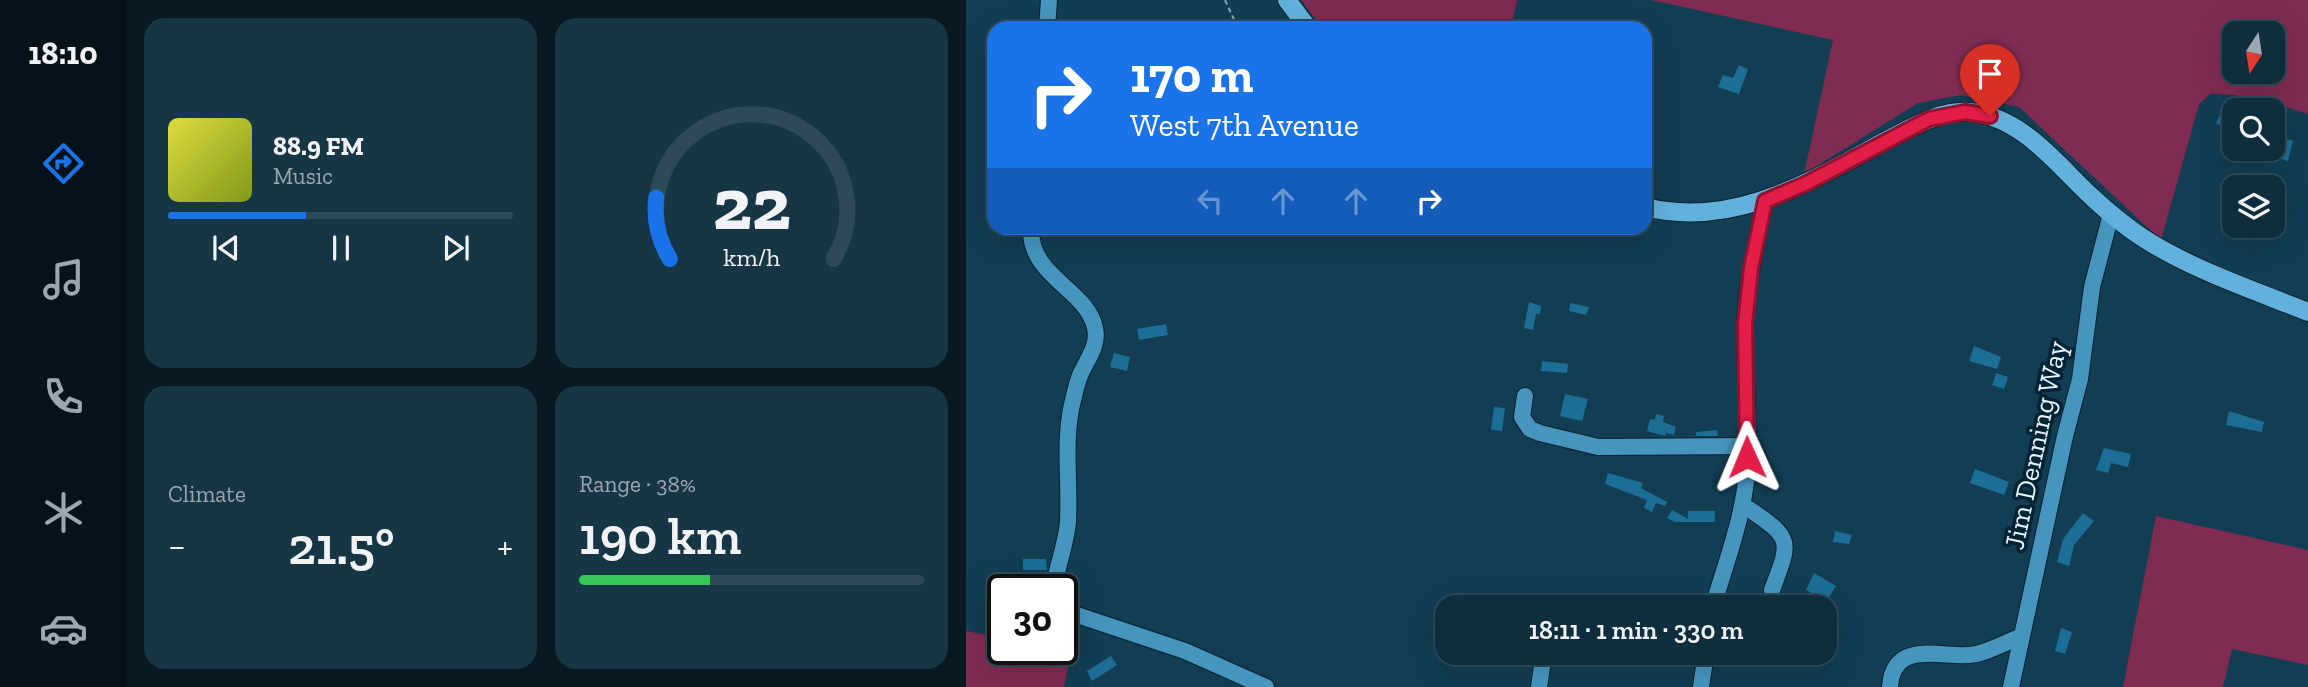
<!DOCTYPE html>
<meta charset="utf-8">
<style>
:root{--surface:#0e2e3e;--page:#173645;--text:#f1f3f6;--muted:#9ba8b0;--line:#2e4a58;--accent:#1a73e8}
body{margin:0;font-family:"Zilla Slab",serif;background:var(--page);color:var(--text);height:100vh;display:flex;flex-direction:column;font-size:26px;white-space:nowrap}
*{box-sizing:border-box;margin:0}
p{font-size:23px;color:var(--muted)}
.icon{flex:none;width:38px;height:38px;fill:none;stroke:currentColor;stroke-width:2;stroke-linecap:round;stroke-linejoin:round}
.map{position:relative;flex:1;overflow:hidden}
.drawer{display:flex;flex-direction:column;gap:18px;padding:18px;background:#081922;width:840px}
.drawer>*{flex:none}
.banner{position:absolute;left:21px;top:21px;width:665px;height:214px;border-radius:21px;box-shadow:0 7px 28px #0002,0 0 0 2px var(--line);background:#1a73e8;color:#fff;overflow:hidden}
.needle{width:46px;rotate:192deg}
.fabs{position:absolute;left:1256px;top:21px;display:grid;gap:14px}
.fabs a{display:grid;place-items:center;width:63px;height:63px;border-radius:14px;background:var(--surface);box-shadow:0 7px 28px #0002,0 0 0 2px var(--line);font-size:35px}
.speed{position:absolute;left:21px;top:574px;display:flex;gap:14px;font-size:35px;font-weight:700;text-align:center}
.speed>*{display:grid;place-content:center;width:91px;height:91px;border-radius:50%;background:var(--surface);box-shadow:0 7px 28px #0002,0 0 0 2px var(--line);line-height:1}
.speed .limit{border:4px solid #111;border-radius:10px;background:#fff;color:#111}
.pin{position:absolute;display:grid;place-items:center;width:60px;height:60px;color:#fff;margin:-72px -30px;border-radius:50% 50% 50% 0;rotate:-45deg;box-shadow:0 0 7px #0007}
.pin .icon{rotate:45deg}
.me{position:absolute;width:77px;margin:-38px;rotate:359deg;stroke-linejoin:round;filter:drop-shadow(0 0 5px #0008)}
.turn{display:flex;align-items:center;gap:24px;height:147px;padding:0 28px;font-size:32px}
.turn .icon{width:91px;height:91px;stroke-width:2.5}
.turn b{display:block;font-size:49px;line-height:60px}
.lanes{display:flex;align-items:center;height:66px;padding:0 28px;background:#0003;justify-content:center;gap:35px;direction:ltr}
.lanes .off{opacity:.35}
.big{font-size:52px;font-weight:600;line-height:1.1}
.drawer .widget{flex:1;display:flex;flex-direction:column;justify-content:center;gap:10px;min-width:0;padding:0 24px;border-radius:21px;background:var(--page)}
.drawer .dial{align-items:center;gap:0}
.dial svg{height:182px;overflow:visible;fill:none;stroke:var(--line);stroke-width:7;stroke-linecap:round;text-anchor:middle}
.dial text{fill:var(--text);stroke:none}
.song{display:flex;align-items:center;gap:21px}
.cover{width:84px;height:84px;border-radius:10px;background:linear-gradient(135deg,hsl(60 70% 55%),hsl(70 70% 35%))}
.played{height:7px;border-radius:4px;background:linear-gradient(90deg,var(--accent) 40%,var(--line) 40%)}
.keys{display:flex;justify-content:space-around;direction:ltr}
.heat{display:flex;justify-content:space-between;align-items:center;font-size:38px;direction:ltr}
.charge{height:10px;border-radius:5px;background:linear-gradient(90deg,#34c759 38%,var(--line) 0)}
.drawer .tiles{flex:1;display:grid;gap:18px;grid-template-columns:repeat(2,1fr)}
.trip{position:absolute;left:469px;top:595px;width:402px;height:70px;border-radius:21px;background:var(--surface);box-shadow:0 7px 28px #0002,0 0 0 2px var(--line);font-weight:600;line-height:70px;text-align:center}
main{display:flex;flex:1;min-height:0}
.menu{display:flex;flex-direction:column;width:126px;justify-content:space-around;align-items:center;background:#061219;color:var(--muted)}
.menu .icon{width:49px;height:49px}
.menu .current{color:var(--accent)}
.menu b{font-size:32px;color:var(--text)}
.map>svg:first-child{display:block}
</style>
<main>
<nav class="menu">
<b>18:10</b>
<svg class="icon current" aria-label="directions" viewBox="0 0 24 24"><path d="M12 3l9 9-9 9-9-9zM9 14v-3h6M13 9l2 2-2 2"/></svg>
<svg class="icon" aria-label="music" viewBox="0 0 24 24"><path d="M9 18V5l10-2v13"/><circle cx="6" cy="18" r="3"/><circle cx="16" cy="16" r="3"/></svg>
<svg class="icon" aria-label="phone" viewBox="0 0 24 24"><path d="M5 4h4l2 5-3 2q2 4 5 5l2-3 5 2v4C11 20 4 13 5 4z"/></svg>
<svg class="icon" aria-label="climate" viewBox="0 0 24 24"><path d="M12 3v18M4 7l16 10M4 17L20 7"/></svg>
<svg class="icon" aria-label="car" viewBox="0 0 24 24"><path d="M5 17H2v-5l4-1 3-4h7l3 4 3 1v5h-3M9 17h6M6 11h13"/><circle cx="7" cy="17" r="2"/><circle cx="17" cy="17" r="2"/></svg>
</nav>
<section class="drawer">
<div class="tiles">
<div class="widget">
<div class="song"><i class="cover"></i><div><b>88.9 FM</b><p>Music</p></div></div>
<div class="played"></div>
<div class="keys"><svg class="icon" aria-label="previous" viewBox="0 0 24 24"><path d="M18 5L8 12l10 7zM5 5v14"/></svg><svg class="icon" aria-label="pause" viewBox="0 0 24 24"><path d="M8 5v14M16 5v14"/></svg><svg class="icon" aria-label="next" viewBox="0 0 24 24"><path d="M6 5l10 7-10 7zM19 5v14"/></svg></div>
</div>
<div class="widget dial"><svg viewBox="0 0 100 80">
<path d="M14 69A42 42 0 1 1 86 69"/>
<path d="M14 69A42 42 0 0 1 8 42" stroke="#1a73e8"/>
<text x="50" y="56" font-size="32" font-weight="700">22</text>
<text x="50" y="72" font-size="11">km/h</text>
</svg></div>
<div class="widget"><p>Climate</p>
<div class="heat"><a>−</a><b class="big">21.5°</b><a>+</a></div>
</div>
<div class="widget"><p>Range · 38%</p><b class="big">190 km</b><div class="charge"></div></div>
</div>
</section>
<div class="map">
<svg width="1342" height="687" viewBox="0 0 1342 687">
<rect width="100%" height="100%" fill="#123d53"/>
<g fill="#7f2b52" fill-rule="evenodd">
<polygon points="335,0 551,0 545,28 356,28"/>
<path d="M685,0h657v114c-31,-10 -65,-21 -98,-20l-11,10 -38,136 -142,-133 -58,-12 -43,8 -114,71 29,-134zM1269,33h38v39h-38z"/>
<polygon points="1190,516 1342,550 1342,665 1266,649 1257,687 1157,687"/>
<polygon points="0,631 37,638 37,649 91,649 105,652 98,687 0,687"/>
</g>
<g fill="#1c6e96">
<polygon points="773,65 782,69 773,94 752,87 757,75 767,78"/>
<polygon points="1259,106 1269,111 1269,127 1266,132 1250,123"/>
<polygon points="1307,135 1327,141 1322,161 1288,151 1288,149 1307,149"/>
<polygon points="563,302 575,306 574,314 570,314 567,330 558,328"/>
<polygon points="604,303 623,307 620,315 603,311"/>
<polygon points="200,324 202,335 173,340 171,329"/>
<polygon points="1008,346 1035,357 1031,369 1003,361"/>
<polygon points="148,353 164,357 161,371 144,367"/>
<polygon points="576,361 602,364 601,373 575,371"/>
<polygon points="1030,373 1042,377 1038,389 1026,385"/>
<polygon points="599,394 622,399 616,421 594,416"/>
<polygon points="528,407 539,408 536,431 525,430"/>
<polygon points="1263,411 1298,422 1296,432 1260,425"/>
<polygon points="690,414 698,416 697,422 710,427 708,435 700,433 699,436 681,431 684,419 689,420"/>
<polygon points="751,430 752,436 730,436 730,432"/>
<polygon points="1138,448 1165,454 1162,467 1145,463 1142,473 1130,470"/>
<polygon points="1009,469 1043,482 1038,495 1004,483"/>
<polygon points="642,473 677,483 675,488 701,502 699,506 690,503 686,512 678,508 681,500 639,484"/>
<polygon points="706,510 722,519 722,511 749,511 749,522 709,522 701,518"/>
<polygon points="1117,513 1128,521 1108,545 1103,566 1091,562 1097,539"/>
<polygon points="869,531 886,535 883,544 867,542"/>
<polygon points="57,559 80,559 81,570 57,570"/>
<polygon points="848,573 870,586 857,606 844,598 847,594 840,590"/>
<polygon points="1095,628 1106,632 1099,654 1089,651"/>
<polygon points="145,656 151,665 126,681 121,671"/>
</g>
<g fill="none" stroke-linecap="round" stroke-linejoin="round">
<defs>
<g id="minor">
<polyline points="81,28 83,0"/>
<path d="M65,228c-2,49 56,61 64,100 4,17 -7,30 -14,45 -5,11 -7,24 -10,36 -7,38 -1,75 -3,113 -2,22 -11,45 -15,68"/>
<polyline points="559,396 556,417 564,429 574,433 632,447 781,446"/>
<path d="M775,511l8,-2c45,30 41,33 23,81"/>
<path d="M747,607c13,-45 30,-88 34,-135 3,-48 -3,-96 -2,-144 1,-44 12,-86 20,-128"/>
<polyline points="96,610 219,651 300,687"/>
<polyline points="573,687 578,653"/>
<polyline points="735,687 740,653"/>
<path d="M924,687c3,-47 49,-30 79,-32 16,-1 35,-12 51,-18"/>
<polyline points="1045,687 1099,436 1114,379 1126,287 1145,214"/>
</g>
<g id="major">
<polyline points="321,0 342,28"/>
<path d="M679,207c88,22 166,-26 240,-66 26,-13 54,-31 84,-29 53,4 88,53 124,86 16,15 32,28 50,40 50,32 110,52 165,74"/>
</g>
</defs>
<use href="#minor" stroke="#092230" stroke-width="18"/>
<use href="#major" stroke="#092230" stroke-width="20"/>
<polyline stroke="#85a1b0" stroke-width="2" stroke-dasharray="5 3.5" stroke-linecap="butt" points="259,0 272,28"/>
<use href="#minor" stroke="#4695bf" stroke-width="16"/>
<use href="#major" stroke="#62b1dc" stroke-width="18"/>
</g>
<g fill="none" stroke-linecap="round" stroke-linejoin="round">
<defs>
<polyline id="route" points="781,457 779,324 785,268 799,201 839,184 963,119 999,112 1024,116"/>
</defs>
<use href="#route" stroke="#92132f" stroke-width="18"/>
<use href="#route" stroke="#e11d48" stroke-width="12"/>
</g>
<g text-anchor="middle" stroke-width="7" stroke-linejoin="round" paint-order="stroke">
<g font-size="28" fill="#e7f6ff" stroke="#012334">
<text transform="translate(1069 445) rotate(-78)" y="10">Jim Denning Way</text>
</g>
</g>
</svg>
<div class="fabs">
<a><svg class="needle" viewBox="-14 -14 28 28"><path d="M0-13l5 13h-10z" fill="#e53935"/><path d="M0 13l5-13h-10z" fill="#9ba8b0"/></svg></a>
<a><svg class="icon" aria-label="search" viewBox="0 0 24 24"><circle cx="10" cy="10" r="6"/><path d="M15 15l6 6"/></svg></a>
<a><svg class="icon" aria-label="layers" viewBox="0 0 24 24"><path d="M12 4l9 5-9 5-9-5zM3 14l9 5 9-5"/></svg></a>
</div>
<div class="speed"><div class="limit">30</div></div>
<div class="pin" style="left:1024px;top:116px;background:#d93025"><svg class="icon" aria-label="arrive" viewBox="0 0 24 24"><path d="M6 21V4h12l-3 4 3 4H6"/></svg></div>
<svg class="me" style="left:781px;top:457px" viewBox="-20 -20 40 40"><path d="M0-17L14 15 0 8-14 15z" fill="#e11d48" stroke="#fff" stroke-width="4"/></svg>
<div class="trip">18:11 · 1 min · 330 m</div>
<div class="banner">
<div class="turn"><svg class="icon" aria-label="right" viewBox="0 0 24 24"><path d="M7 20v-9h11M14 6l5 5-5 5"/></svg><div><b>170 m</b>West 7th Avenue</div></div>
<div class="lanes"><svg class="icon off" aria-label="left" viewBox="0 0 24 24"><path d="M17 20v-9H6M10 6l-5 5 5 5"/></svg><svg class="icon off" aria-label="ahead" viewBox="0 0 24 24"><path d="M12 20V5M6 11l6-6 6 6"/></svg><svg class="icon off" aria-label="ahead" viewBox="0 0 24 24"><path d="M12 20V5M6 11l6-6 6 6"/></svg><svg class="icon" aria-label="right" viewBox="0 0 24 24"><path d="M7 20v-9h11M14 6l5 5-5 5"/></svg></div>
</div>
</div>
</main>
